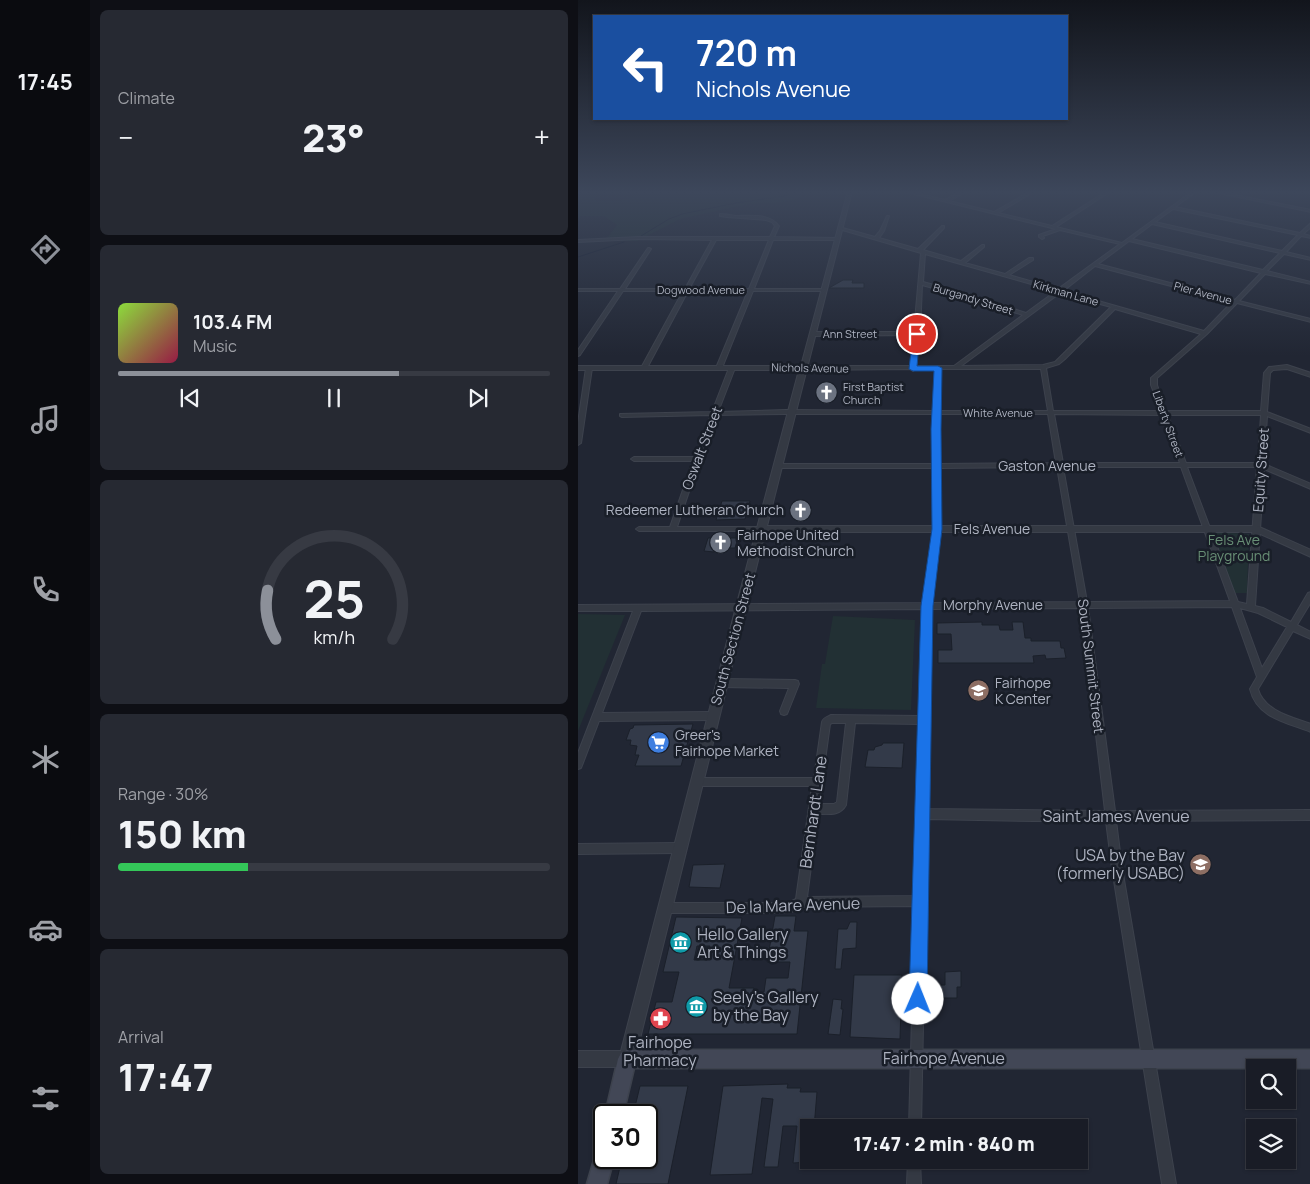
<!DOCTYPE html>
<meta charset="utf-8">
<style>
:root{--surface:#191c26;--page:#262932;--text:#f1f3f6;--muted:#9fa1a7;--line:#373a43;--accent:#8c9099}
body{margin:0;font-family:Manrope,sans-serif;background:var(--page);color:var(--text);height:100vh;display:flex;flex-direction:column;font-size:19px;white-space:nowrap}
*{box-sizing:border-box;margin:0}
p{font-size:16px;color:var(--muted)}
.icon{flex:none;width:28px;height:28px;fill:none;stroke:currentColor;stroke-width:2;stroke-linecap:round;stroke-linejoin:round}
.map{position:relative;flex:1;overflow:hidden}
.sheet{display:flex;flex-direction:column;gap:10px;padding:10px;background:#0e0f15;width:488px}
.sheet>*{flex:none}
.banner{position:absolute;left:15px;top:15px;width:475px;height:105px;border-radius:0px;box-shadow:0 1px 4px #0004,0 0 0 1px var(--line);background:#1a4fa0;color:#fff;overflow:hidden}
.buttons{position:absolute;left:668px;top:1059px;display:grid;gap:10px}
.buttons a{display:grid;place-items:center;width:50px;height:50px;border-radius:0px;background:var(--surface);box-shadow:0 1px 4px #0004,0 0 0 1px var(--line);font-size:25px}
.speed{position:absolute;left:15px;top:1104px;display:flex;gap:10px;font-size:25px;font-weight:700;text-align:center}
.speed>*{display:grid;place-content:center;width:65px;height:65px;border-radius:50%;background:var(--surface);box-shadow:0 1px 4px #0004,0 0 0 1px var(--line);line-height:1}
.speed .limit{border:2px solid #111;border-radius:8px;background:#fff;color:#111}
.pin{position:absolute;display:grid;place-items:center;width:42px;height:42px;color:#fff;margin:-21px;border:2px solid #fff;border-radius:50%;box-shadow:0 1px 5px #0007}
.me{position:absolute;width:55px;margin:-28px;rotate:1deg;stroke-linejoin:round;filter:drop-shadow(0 0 4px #0008)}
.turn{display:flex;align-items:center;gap:18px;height:105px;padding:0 20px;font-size:22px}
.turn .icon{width:65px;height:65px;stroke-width:2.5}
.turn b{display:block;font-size:35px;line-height:42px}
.big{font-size:38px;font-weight:800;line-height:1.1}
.sheet .tile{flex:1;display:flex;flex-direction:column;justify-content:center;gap:8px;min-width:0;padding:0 18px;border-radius:8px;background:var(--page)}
.sheet .dial{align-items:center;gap:0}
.dial svg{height:130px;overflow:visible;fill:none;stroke:var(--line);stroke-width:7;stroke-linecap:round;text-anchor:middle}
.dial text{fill:var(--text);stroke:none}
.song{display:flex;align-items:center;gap:15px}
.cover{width:60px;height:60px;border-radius:8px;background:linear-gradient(135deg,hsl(90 70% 55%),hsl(340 70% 35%))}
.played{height:5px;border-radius:2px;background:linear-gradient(90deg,var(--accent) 65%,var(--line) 65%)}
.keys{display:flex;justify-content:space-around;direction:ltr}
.heat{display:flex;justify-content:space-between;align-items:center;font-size:28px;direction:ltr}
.charge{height:8px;border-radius:4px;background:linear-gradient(90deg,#34c759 30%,var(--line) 0)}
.trip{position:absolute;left:222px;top:1119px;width:288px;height:50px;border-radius:0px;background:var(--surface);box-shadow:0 1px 4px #0004,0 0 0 1px var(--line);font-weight:800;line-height:50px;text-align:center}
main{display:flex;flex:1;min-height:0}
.menu{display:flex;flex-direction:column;width:90px;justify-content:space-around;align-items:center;background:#0a0b0f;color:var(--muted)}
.menu .icon{width:35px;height:35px}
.menu .on{color:var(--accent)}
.menu b{font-size:22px;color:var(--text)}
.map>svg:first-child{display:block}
</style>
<main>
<nav class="menu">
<b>17:45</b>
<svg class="icon on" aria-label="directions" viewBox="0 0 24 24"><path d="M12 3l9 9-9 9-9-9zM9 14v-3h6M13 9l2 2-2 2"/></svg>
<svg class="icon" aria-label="music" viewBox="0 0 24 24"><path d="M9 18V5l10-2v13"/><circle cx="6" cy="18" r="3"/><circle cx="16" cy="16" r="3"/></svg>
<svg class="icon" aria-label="phone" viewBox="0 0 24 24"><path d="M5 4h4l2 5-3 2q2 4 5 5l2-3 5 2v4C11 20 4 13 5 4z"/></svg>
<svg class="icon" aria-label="climate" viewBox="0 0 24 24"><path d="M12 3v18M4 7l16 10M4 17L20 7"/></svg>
<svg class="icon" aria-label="car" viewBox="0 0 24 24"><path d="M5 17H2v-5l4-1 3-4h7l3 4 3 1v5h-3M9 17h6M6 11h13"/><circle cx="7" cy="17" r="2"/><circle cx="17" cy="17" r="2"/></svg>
<svg class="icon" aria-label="filters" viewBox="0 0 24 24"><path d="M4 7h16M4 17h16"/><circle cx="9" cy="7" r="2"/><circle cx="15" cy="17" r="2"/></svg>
</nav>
<section class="sheet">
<div class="tile"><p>Climate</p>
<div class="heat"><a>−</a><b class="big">23°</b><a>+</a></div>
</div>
<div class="tile">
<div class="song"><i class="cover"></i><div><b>103.4 FM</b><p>Music</p></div></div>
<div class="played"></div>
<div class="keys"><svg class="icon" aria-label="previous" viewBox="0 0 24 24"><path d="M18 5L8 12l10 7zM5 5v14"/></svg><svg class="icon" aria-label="pause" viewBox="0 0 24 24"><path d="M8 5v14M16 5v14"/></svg><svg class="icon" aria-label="next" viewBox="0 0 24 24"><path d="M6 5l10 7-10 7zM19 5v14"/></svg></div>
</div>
<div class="tile dial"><svg viewBox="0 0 100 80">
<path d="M14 69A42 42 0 1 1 86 69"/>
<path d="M14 69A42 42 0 0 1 9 39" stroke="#8c9099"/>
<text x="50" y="56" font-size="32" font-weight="700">25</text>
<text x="50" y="72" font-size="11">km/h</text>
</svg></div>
<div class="tile"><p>Range · 30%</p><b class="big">150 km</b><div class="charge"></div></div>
<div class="tile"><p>Arrival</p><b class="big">17:47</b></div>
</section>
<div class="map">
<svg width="733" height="1184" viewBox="0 0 733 1184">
<rect width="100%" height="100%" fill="#212633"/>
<g fill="#223034">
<polygon points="0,191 20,191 17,200 36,201 50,199 65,191 148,191 161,194 168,191 232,191 214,201 166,205 102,219 59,241 27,241 39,225 26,216 2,216 0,218"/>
<polygon points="634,532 671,534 669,593 655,593"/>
<polygon points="0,614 47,615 0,731"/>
<polygon points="255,616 337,620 333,710 238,708 244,664 247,664"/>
</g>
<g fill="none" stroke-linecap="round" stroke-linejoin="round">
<g stroke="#161d2e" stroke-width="1">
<polyline points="63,236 91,219 104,214 158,203 206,196 219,191"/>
<polyline points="0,257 46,242"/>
</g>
</g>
<g fill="#333a49" stroke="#1b202a" fill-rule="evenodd">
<polygon points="265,280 275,280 274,283 286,283 286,288 251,288"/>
<polygon points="144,501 172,501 167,519 138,520"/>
<polygon points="130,538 160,538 157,548 137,548 136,552 126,551"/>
<polygon points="404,622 404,625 421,625 422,630 435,630 434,622 445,622 447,638 453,638 453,641 482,641 483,648 486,648 488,658 468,659 467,655 455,656 456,663 360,663 360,650 374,650 373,634 359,634 359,623"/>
<polygon points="115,724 103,766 57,766 61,755 57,755 59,746 52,745 53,740 48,740 52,729 55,728 56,725"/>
<polygon points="305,743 326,743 324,768 287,767 290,750 296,750 297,747 304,745"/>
<polygon points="147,864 142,888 111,887 115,865"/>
<path d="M197,916h21l-2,15h14l-11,103h-149l8,-32h16l7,-30h-16l13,-55 66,1 -13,70h25l-1,4h11l2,-14h22l2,-16h-23zM119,946h13l-3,14h-13z"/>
<polygon points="272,922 279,922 278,948 265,949 263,969 257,969 260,929 269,929"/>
<polygon points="383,971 383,987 379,987 379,998 358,998 358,985 367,985 367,972"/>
<polygon points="276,975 324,975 322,1039 272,1037"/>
<polygon points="255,999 264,1000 263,1009 265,1009 262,1035 250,1034"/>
<polygon points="210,1084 209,1088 223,1088 222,1092 239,1092 236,1128 231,1128 231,1162 215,1163 219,1126 205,1126 200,1167 186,1167 195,1099 184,1098 174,1174 132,1175 145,1086"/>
<polygon points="62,1086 110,1086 90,1184 38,1184 44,1158 69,1158 69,1115 55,1115"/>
</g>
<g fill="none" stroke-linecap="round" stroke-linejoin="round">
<defs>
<g id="minor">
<path d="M324,191h5l38,9 18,-9h4l-18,10 45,11 37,-21h4l-37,22 54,13 55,-35h4l-55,36 66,16 71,-52h4l-22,16 125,26 11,-10v4l-8,7 8,2v2l-10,-2 -15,16 25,6v2l-27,-6 -17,17 44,11v2l-46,-10 -26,27 72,18v3l-74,-19 -30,31 -50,44v7l9,26h95l3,-38 5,-6 18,-2 24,8v4l-24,-8 -14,1 -3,3 -3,39 44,17v4l-44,-17 -3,48 47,20v5l-47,-20 -9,137 8,2 28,14 17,-29 3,-1v10l-14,23 14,7v7l-18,-8 -35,58c6,22 34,28 53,35v8c-25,-10 -54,-14 -61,-43l7,-12 -25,-70 -144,1 27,203 196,-1v10l-195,1 6,47 54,316h-14l-50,-316 -6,-47h-73l-106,-2 -6,309h-12l6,-222 -113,1 -13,6h-124l-4,-1 -1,-4 1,-4 4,-1h123l8,-4 16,-113h-116l-3,-1 -2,-3 2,-3 3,-1h118l8,-56c1,-4 5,-5 9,-7l89,1 3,-107 -282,2 -39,102 111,-1 3,1 1,3 -1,3 -3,1 -114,1 -18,47 -3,1v-16l55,-142h-55v-6l346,-2 10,-74 -1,-61h-154l-3,-2 3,-2h154l1,-50h-148l-69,1 -17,44 -23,68h88l1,2 -1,2h-126l-3,-2 3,-2h31l23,-66h-59l-3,-2 3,-2h61l16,-42 -89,2 -2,-1v-2l92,-2 17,-44 3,-2 3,2 -17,44 68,-2 148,1 1,-42h-19l-3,2 -3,-2 -107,1 -3,-2 3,-2h108l2,-31 -100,1 -3,-2 3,-2h101l7,-79 -82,-24v-2l36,10 5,-6 7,-15h2l-5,15 -5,7 39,11 24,-23h2v2l-21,22 38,11 21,-16h2v2l-19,16 40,11 24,-16h4v2l-24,15 49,14 62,-45 -60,-14 -17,6 1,2 -2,1 -3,-2v-2l17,-6zM595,209l125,26 -16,16 -127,-29zM574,224l128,29 -17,17 -131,-31zM551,241l132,32 -26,27 -137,-36zM347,254l131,37 -30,22 -59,-19 -44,-12zM517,266l137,36 -28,29 -141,-40zM344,285l41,11 60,19 -69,51h-38l4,-33zM482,293l51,14 -56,55 -12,3 -82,1zM537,309l86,25 -50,44v7l10,26h-108l-7,-43 13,-4 6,-5zM363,369h100l7,42h-109zM361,414h109l8,49 -117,1zM476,414l108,1 18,48h-117zM590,415h93l-3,48h-72zM479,467l23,135 -149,1 9,-74v-61zM485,467h118l49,134 -143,1zM609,467h70l-10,137 -9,-2zM503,608l24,203 -178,-2 4,-200zM662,608l18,5 29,14 -25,41zM254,723h14l-9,79 -3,2h-15l11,-80zM277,723l65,1 -5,172 -108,1 11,-83c11,0 22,2 28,-9z"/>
<polygon points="631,191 637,191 733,210 733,212"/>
<path d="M142,214c5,0 11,1 16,2 15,0 33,-3 43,10l-5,11 64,1 1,1 -2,1h-64l-19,49h72v2h-73l-31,77 -3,2 -3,-2 32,-77h-60l-41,77 -3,2 -3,-2 42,-77h-60l-43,64 -2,1v-6l40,-59h-40v-2h42l28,-41h1l2,1 -26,40h60l27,-49 -74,-1 -60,3v-2l60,-3h132l5,-11 -3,-4 -6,-2 -39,-3 -7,-1zM138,240h53l-20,49h-60z"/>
<polygon points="11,366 14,368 3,443 0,445 0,423 8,368"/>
<polygon points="144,679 217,680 220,681 221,684 209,714 206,715 203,714 202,711 211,688 144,687 141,686 140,683 141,680"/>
<polygon points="101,843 105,844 106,848 105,852 101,853 0,854 0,844"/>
<polygon points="330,1160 342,1160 343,1184 329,1184"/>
</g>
<polygon id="tertiary" points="270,191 274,191 189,526 679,526 733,550 733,557 678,532 187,532 57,1059 55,1065 49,1067 0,1067 0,1051 43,1051 158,607 221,370 0,370 0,366 223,366"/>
<g id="secondary">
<polygon points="49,1050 733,1050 733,1068 56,1068 45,1115 27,1115 40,1059 43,1053"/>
<polygon points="26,1147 26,1158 36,1158 29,1184 9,1184 19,1150"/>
</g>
</defs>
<use href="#minor" stroke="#3d424d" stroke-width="2"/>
<use href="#tertiary" stroke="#3d424d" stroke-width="2"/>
<use href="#secondary" stroke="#3d424d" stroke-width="3"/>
<use href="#minor" fill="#343943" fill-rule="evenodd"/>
<use href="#tertiary" fill="#343943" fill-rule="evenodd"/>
<use href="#secondary" fill="#424756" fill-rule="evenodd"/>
</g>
<linearGradient id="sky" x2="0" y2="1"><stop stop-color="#12151c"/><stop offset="0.54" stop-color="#3d475b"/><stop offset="1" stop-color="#3d475b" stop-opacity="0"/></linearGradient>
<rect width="733" height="356" fill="url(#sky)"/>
<polygon fill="#1a73e8" stroke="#114b97" points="339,331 342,334 339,366 360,366 364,368 363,429 364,529 355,606 349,999 346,1005 340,1008 334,1005 331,999 343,606 354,529 353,429 356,371 335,371 331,369 335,334"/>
<defs>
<symbol id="church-disc" viewBox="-11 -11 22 22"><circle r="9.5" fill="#6b7280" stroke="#191e28"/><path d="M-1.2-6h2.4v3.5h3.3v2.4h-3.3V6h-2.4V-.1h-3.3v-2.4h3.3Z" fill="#fff"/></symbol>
<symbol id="school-disc" viewBox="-11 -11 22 22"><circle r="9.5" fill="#8d6e63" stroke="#191e28"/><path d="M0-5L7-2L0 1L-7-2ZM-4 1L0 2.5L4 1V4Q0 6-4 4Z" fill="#fff"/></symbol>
<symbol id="supermarket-disc" viewBox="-11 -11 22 22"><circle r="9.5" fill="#3f7fe0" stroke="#191e28"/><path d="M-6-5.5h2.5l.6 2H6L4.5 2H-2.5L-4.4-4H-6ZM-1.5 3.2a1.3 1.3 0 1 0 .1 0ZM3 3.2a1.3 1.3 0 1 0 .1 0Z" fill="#fff"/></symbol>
<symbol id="university-disc" viewBox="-11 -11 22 22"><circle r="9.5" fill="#8d6e63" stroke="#191e28"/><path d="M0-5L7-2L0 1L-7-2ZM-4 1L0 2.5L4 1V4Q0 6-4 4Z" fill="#fff"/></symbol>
<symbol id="museum-disc" viewBox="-11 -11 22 22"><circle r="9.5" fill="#0f9aa8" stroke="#191e28"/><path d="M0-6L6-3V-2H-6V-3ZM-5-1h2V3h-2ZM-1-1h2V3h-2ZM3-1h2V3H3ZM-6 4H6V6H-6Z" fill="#fff"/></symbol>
<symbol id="pharmacy-disc" viewBox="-11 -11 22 22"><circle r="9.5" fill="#e0444e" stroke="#191e28"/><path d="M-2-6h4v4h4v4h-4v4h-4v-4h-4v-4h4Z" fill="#fff"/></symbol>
</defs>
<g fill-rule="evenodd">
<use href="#church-disc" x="236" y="380" width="25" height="25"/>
<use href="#church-disc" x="210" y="498" width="25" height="25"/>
<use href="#church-disc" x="130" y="530" width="25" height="25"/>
<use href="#school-disc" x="388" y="678" width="25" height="25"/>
<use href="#supermarket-disc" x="68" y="730" width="25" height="25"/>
<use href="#university-disc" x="610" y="852" width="25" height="25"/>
<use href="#museum-disc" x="90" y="930" width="25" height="25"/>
<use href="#museum-disc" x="106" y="994" width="25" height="25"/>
<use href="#pharmacy-disc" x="70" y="1006" width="25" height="25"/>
</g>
<g text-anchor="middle" stroke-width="5" stroke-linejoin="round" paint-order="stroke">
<g font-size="11" fill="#aeb3c1" stroke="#191e28">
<text x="123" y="294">Dogwood Avenue</text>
<text transform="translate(488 293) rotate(16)" y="4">Kirkman Lane</text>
<text transform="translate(625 293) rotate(15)" y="4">Pier Avenue</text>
<text transform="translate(395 299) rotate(17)" y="4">Burgandy Street</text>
<text x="272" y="338">Ann Street</text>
<text transform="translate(232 368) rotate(1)" y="4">Nichols Avenue</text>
<text x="420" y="417">White Avenue</text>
<text transform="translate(590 424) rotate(70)" y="4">Liberty Street</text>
</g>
<g font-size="11" fill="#aeb3c1" stroke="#191e28" text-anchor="start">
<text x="265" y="391">First Baptist<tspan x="265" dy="13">Church</tspan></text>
</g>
<g font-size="14" fill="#aeb3c1" stroke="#191e28">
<text transform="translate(124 448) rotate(-69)" y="5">Oswalt Street</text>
<text x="469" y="471">Gaston Avenue</text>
<text transform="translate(683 470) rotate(-86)" y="5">Equity Street</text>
<text x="414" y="534">Fels Avenue</text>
<text x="415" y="610">Morphy Avenue</text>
<text transform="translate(155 639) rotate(-75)" y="5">South Section Street</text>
<text transform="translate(513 666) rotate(83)" y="5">South Summit Street</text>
</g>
<g font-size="14" fill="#aeb3c1" stroke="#191e28" text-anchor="start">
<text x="206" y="515" text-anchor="end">Redeemer Lutheran Church</text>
<text x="159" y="540">Fairhope United<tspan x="159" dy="16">Methodist Church</tspan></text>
<text x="417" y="688">Fairhope<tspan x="417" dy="16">K Center</tspan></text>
<text x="97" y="740">Greer's<tspan x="97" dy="16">Fairhope Market</tspan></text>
</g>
<g font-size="14" fill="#688e75" stroke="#191e28">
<text x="656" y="545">Fels Ave<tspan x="656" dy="16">Playground</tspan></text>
</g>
<g font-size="16" fill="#aeb3c1" stroke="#191e28">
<text transform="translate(235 812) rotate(-82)" y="6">Bernhardt Lane</text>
<text x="538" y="822">Saint James Avenue</text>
<text transform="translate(215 905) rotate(-2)" y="6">De la Mare Avenue</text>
<text x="366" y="1064">Fairhope Avenue</text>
</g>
<g font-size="16" fill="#aeb3c1" stroke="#191e28" text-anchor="start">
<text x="607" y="861" text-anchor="end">USA by the Bay<tspan x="607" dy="18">(formerly USABC)</tspan></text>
<text x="119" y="940">Hello Gallery<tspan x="119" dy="18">Art &amp; Things</tspan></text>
<text x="135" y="1003">Seely's Gallery<tspan x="135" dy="18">by the Bay</tspan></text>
<text x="82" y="1048" text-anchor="middle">Fairhope<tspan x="82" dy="18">Pharmacy</tspan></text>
</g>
</g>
</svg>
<div class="buttons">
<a><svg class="icon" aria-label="search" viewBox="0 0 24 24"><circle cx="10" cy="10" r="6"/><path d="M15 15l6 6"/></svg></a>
<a><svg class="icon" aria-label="layers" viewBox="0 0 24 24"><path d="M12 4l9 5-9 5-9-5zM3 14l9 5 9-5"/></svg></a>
</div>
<div class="speed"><div class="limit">30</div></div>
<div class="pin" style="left:339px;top:334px;background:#d93025"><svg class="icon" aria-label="arrive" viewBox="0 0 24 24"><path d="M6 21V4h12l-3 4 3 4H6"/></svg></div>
<svg class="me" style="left:340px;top:999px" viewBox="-20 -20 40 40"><circle r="19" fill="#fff"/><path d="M0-13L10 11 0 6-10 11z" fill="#1a73e8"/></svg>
<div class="trip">17:47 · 2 min · 840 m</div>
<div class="banner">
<div class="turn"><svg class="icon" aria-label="left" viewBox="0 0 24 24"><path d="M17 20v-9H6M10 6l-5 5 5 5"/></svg><div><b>720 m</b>Nichols Avenue</div></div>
</div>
</div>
</main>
